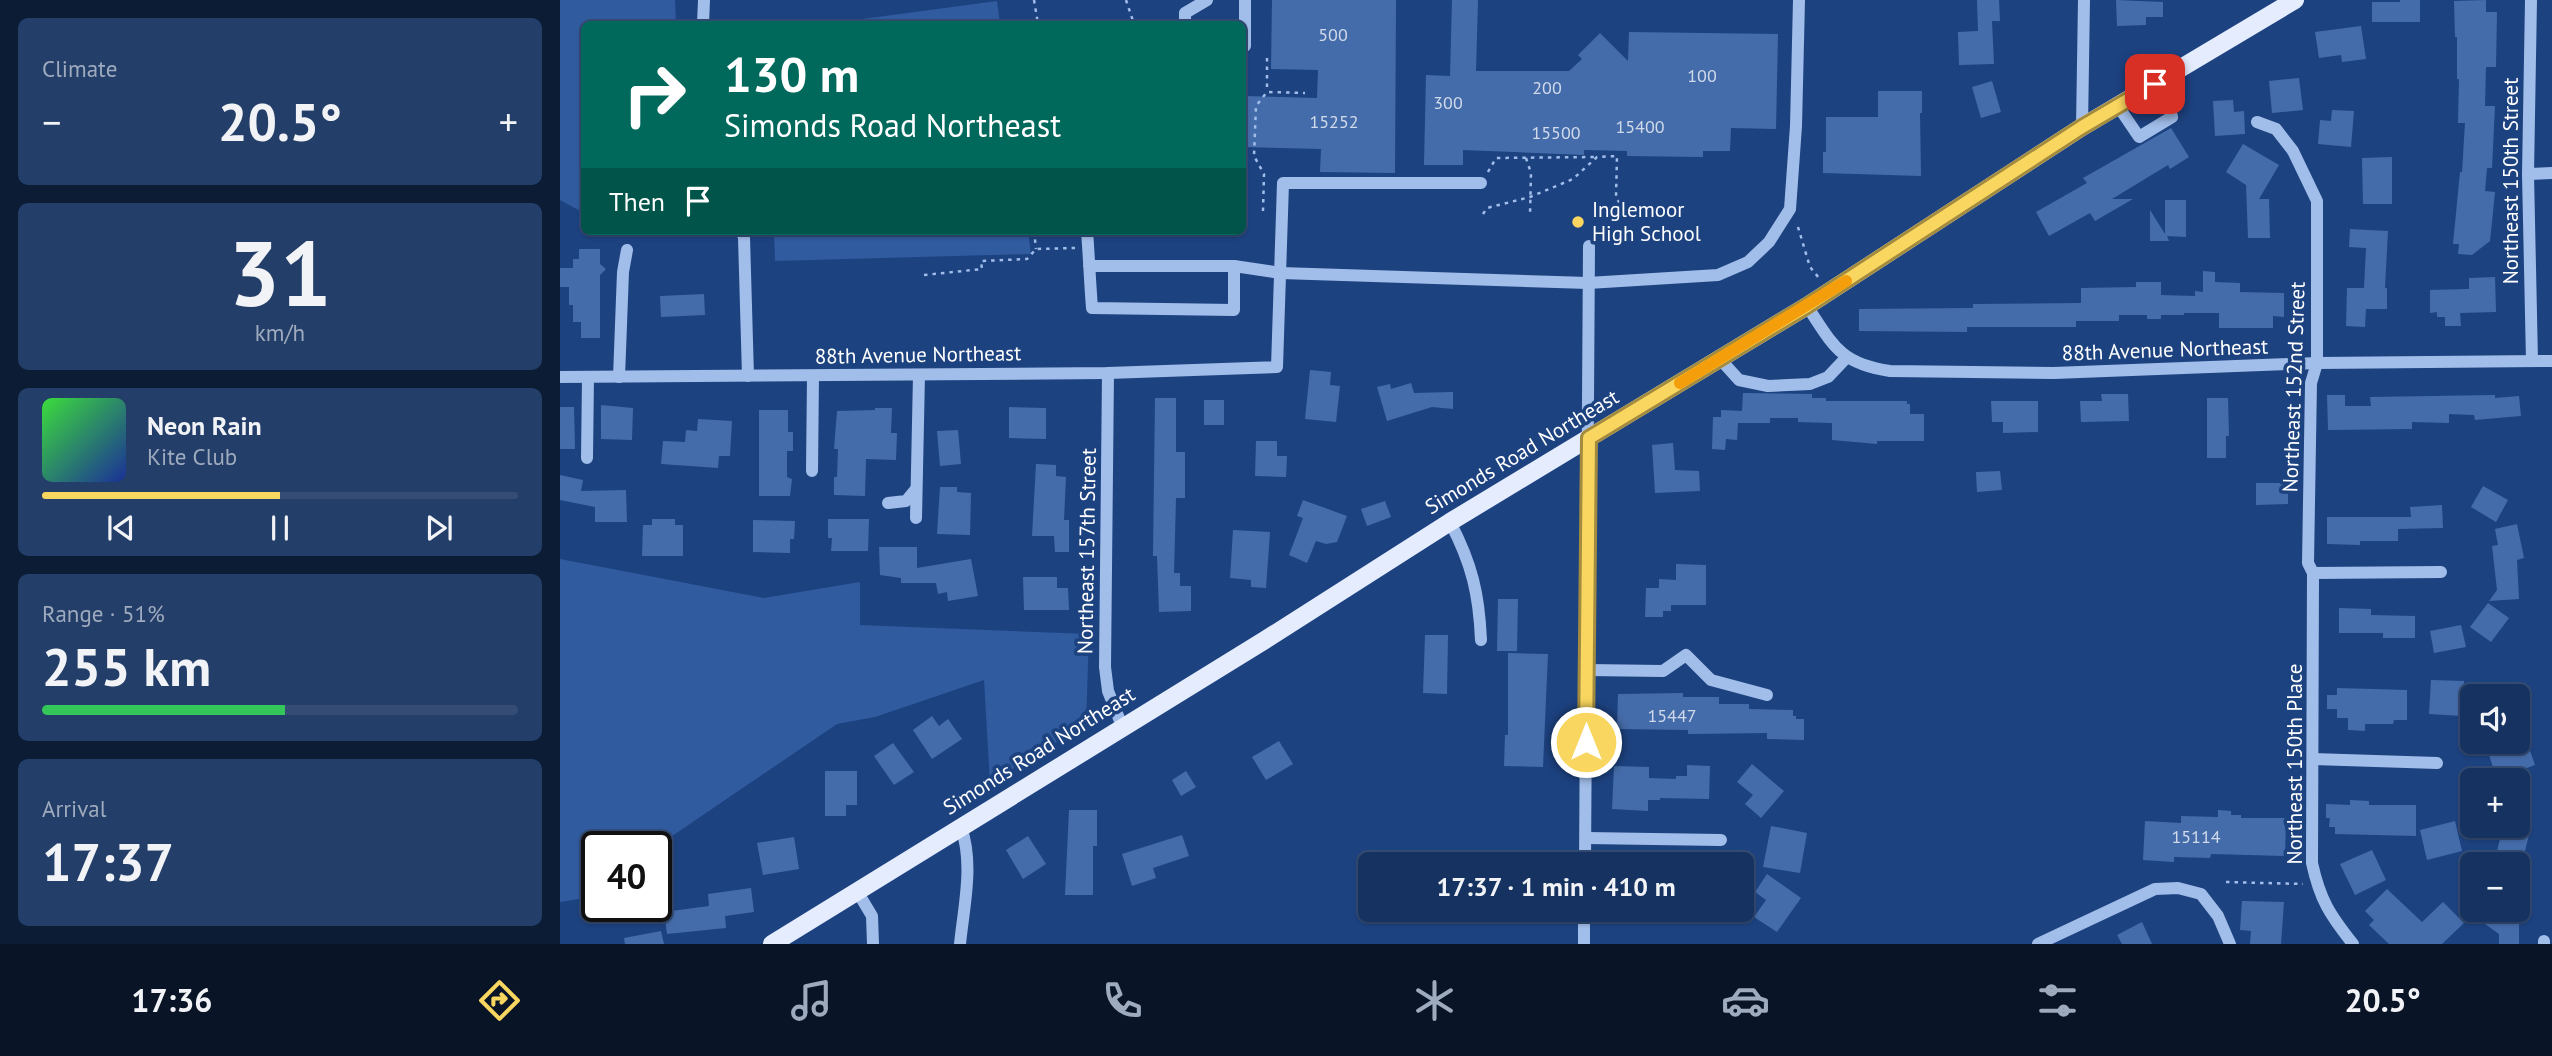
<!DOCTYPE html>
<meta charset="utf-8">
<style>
:root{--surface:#163260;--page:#233e69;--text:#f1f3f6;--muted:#9eaabd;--line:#354d75;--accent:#f9d65f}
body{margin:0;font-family:"PT Sans",sans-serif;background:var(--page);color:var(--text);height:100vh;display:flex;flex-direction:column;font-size:26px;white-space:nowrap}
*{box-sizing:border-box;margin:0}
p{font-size:23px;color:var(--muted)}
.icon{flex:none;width:38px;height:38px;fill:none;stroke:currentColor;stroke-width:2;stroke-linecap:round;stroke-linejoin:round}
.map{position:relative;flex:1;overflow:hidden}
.drawer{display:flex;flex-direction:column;gap:18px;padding:18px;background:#0c1c35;width:560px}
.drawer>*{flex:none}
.guide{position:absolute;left:21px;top:21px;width:665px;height:214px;border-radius:10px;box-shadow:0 2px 5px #0004,0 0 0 2px var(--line);background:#00695c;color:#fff;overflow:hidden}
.tools{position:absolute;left:1900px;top:684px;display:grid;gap:14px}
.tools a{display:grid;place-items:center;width:70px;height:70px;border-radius:10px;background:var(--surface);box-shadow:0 2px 5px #0004,0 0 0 2px var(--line);font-size:35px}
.speed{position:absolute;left:21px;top:831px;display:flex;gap:14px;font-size:35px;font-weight:700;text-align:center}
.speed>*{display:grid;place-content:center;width:91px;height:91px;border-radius:50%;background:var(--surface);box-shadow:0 2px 5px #0004,0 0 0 2px var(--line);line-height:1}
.speed .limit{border:4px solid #111;border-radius:10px;background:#fff;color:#111}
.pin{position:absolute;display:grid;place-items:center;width:60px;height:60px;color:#fff;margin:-30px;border-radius:14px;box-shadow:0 4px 10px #0006}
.me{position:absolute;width:77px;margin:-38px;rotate:0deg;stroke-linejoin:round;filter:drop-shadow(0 0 5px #0008)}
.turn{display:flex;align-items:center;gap:24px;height:147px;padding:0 28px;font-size:32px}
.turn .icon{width:91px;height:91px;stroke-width:2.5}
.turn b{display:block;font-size:49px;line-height:60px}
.then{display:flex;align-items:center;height:66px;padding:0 28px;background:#0003;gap:14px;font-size:26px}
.big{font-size:52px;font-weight:600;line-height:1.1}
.drawer .widget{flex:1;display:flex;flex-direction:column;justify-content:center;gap:10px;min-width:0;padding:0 24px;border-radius:10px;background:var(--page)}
.drawer .dial{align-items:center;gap:0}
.dial b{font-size:91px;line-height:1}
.song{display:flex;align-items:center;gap:21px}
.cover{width:84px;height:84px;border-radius:10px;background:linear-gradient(135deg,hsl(120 70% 55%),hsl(230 70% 35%))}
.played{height:7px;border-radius:4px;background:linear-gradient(90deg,var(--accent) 50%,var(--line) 50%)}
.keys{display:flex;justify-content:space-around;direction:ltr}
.heat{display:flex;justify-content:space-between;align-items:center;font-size:38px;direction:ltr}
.charge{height:10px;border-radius:5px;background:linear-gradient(90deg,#34c759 51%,var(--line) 0)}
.trip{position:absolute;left:798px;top:852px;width:396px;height:70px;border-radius:10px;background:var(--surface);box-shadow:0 2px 5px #0004,0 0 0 2px var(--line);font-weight:600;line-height:70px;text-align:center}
.dock{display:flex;height:112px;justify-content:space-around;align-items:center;background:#091426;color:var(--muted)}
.dock .icon{width:49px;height:49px}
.dock .selected{color:var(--accent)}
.dock b{font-size:32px;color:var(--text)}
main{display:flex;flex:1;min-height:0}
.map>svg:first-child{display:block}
</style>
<main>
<section class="drawer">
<div class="widget"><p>Climate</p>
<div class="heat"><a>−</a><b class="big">20.5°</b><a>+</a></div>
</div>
<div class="widget dial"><b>31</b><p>km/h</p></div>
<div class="widget">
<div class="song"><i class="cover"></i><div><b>Neon Rain</b><p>Kite Club</p></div></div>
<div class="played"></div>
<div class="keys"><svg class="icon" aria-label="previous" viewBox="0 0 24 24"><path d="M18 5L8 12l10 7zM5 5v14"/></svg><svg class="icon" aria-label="pause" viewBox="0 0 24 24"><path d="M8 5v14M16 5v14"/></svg><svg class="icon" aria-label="next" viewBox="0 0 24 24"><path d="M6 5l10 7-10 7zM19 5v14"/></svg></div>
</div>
<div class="widget"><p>Range · 51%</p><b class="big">255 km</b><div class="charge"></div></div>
<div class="widget"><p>Arrival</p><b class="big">17:37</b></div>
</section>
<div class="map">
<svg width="1992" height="944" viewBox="0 0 1992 944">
<rect width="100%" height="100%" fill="#1d4280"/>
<g fill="#305b9f">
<polygon points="0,0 115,0 116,24 24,24 22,212 0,200"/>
<polygon points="437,1 440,24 273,24 280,22"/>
<polygon points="214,231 468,231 471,254 215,261"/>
<polygon points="0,559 204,598 300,582 300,625 529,634 526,724 430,783 424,680 315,717 277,724 96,847 37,847 37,887 19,899 0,902"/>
</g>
<g fill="#456caa">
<polygon points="712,0 836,0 835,173 760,172 761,149 682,147 682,96 757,98 758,70 711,69"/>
<polygon points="892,0 918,0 916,71 1009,71 1022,59 1018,55 1040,33 1068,61 1069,32 1218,34 1216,129 1171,128 1170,151 1143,151 1143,157 1067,156 1067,151 1024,150 1024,155 903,150 903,165 864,165 866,75 890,76"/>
<polygon points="1417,0 1439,0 1440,21 1432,21 1434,64 1399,65 1398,32 1418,31"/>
<polygon points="1556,0 1603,2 1603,17 1586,17 1586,25 1557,26"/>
<polygon points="1840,0 1860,0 1860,22 1812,22 1812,2 1840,2"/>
<polygon points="1926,0 1926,12 1937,12 1936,67 1926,67 1925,106 1935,106 1932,168 1927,168 1925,191 1935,192 1933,212 1930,241 1912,255 1898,254 1899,244 1893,244 1900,172 1902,172 1905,123 1898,123 1899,79 1897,79 1897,37 1895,37 1894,1"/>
<polygon points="1801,26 1806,59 1782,62 1781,55 1759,58 1755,32"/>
<polygon points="1739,78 1743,110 1712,113 1709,81"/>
<polygon points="1432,81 1441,112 1421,118 1412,87"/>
<polygon points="1318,91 1362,91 1362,113 1360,113 1361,176 1263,173 1263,152 1266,152 1266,117 1318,117"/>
<polygon points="1673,100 1674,112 1684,111 1685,134 1655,136 1653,101"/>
<polygon points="1772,110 1794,111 1791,147 1758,144 1760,120 1771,121"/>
<polygon points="1611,128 1629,157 1610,169 1608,165 1552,199 1573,199 1535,221 1530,213 1489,236 1476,212 1527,183 1523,178"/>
<polygon points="1683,144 1719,165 1699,199 1709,199 1710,238 1688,238 1686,185 1666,172"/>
<polygon points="1832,157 1832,204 1803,204 1802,158"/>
<polygon points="1605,200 1626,200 1626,237 1607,236 1609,241 1590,241 1590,210 1605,234"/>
<polygon points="1790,229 1828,231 1825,288 1827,288 1827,309 1806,309 1805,327 1786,326 1787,288 1804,288 1806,248 1789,247"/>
<polygon points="19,249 40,249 40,264 46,269 40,275 40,338 21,338 21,322 13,322 13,305 9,305 9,287 0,287 0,268 13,268 13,259 19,259"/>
<polygon points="1643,271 1655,272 1655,282 1680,283 1680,292 1724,293 1724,317 1713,316 1713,328 1659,328 1659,313 1624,313 1624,315 1601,315 1601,319 1587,319 1587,315 1559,315 1559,321 1516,321 1516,327 1407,327 1407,332 1299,331 1299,309 1413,308 1413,304 1521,303 1521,288 1576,287 1576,282 1601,282 1601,295 1635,296 1635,291 1643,292"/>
<polygon points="1935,277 1936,312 1900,313 1901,326 1885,326 1885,317 1877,317 1877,312 1870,313 1870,290 1909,289 1909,278"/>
<polygon points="144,294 145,315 101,317 100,296"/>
<polygon points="750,370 771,372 770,385 780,386 776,422 745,419"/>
<polygon points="851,383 854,393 893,392 893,409 872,407 827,421 817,387 830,384 831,389"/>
<polygon points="1183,393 1252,394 1252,398 1266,398 1266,401 1347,401 1347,404 1350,404 1350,414 1364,414 1364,441 1317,441 1317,444 1272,440 1272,423 1238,422 1238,418 1210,418 1210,423 1178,423 1177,440 1166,439 1165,450 1152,449 1153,417 1161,417 1161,410 1182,411"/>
<polygon points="1541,394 1568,394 1569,421 1521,422 1520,401 1542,401"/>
<polygon points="1767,395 1785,395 1785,406 1811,406 1810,397 1935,395 1935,398 1959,396 1961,416 1915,420 1914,415 1889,414 1889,423 1852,422 1852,429 1768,430"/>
<polygon points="595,398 616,398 616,452 625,452 625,498 616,498 614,573 620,573 620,586 631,586 631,611 599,612 597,556 593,556"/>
<polygon points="1647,398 1668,398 1669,436 1666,436 1666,458 1647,458"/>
<rect x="644" y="400" width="20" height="25"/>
<polygon points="1431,401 1478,401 1478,432 1443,433 1443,422 1432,422"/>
<polygon points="41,405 73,408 72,440 41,439"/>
<polygon points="0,407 14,407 15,449 0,449"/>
<polygon points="449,407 486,408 486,439 449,438"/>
<polygon points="315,408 332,408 331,433 337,433 336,460 306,459 305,496 274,495 274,477 277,477 278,449 274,449 277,411 315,410"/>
<polygon points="199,410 228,410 228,432 233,432 233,451 227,451 227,477 232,479 230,496 199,496"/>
<polygon points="138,419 172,421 170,456 159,456 158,468 101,464 103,441 125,442 126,430 137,431"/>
<polygon points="398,430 401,464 380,466 377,431"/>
<polygon points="696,441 717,441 717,456 727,456 726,477 695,476"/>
<polygon points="1113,443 1115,470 1139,471 1140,491 1095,493 1092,445"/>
<polygon points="476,464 496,465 496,476 506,477 504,520 509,520 509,552 495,552 494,536 472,536"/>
<polygon points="1440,471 1442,490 1417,492 1416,472"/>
<polygon points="0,475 23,480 21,491 66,490 67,522 35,522 35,507 0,500"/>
<polygon points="1696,483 1728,483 1728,504 1696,505"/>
<polygon points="1923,486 1948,500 1936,522 1911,507"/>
<polygon points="380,487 397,487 397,492 411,493 410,535 377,534"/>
<polygon points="743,500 787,516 777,542 766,544 756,541 747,563 729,555 743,518 737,516"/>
<polygon points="825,501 831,517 807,526 801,509"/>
<polygon points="1882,505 1883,528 1838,529 1838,541 1800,541 1800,545 1767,544 1767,517 1851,517 1850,507"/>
<polygon points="92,519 115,519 115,525 123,525 123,556 82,556 83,525 92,525"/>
<polygon points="268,519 309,519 308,551 271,551 272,538 268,538"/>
<polygon points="193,520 235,521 234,539 230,539 230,553 193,552"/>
<polygon points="1957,524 1964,558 1957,560 1959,599 1929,601 1937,590 1932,546 1938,545 1935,529"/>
<polygon points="673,530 710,532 706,588 691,587 691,580 670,578"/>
<polygon points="319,547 357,547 357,568 411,559 418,596 388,601 387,592 378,594 376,583 341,583 341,578 320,575"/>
<polygon points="1116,564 1146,565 1146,605 1111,605 1111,611 1103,611 1103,617 1085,617 1086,588 1099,588 1099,579 1116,580"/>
<polygon points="463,577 497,577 497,588 508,588 509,610 464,610"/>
<polygon points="938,599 958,599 957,651 937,651"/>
<polygon points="1928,603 1949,618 1931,642 1910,627"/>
<polygon points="1779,608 1811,609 1811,615 1855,616 1855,638 1823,638 1823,633 1779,633"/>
<polygon points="1901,625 1906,647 1874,653 1870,631"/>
<polygon points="865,635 888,635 887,694 863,693"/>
<polygon points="948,653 988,654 983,767 944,766 945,735 948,735"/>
<polygon points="1871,680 1904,681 1902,716 1869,714"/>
<polygon points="1777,688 1847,690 1847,720 1834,720 1833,724 1805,724 1805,731 1788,730 1788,718 1777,718 1777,709 1767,709 1767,695 1777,695"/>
<polygon points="1123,693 1123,697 1159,697 1159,704 1189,704 1189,709 1233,710 1233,716 1236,716 1236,719 1244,719 1244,740 1207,739 1207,733 1128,734 1128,730 1057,729 1058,694"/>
<polygon points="372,716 379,726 388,719 402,739 372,759 353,730"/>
<polygon points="719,741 733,764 706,780 692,757"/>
<polygon points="1938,742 1967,742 1975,765 1937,779 1926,746"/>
<polygon points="333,743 354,772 334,785 314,756"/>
<polygon points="1192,764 1224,791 1201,818 1185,804 1193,795 1177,782"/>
<polygon points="1127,765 1150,766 1149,799 1100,798 1100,800 1088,800 1088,811 1052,809 1054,766 1089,767 1089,778 1116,779 1116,776 1127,776"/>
<polygon points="265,771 297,771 297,805 286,805 286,816 265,816"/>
<polygon points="626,771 636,787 621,796 612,780"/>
<polygon points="1790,800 1809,801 1809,805 1856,805 1856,836 1775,834 1775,827 1769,827 1770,818 1766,818 1766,804 1790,805"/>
<polygon points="509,810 537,810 537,846 533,846 533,895 505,895"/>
<polygon points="1658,810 1671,811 1671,815 1681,815 1681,818 1726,818 1725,856 1651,854 1650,858 1614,857 1614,862 1583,860 1585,821 1621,823 1621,816 1658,817"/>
<polygon points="1895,821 1902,851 1867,860 1860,830"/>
<polygon points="1211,826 1247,833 1240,873 1203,867"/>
<polygon points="1943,826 1971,826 1962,864 1934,864"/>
<polygon points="622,835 629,856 593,868 596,878 572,886 562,854"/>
<polygon points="468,836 486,864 463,879 446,850"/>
<polygon points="234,837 239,869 203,875 197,843"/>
<polygon points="1812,850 1826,880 1795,895 1780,864"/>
<polygon points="1207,874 1241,898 1217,932 1194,917 1206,900 1195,892"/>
<polygon points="191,888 194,912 165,916 166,928 107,934 104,912 149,906 148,894"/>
<polygon points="1827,889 1862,922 1883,902 1904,923 1882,944 1829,944 1809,925 1814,920 1805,911"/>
<polygon points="1682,901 1724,902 1721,944 1690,944 1691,931 1680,930"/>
<polygon points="1924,910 1951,910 1963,918 1959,925 1959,944 1939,944 1939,934 1918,919"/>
<polygon points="1582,922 1592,944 1562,944 1557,935"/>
<polygon points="101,931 104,944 65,944 64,938"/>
</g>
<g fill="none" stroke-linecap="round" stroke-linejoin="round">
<g stroke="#a1bde9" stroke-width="2.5" stroke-dasharray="3.5 5" stroke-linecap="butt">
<polyline points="474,0 478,24"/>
<polyline points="566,0 574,24"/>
<polyline points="707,58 707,92"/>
<polyline points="966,158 971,173 970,215"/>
<polyline points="928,172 936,158 1036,157"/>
<polyline points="703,211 704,174 694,156 696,106 707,92 745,93"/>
<polyline points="923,214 927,208 970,197 1013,179 1037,157 1057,156 1056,197 1065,213"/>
<polyline points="1238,227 1250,267 1259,278"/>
<polyline points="474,231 476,249"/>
<polyline points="364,275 422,269 421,261 467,259 476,249 515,248"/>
<polyline points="1666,882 1743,884"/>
</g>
<g stroke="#a1bde9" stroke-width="12">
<polyline points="1971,0 1968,174 1972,361"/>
<polyline points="143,24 144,0"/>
<polyline points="625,24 625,13 647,0"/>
<polyline points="682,46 685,46 685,0"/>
<polyline points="1558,106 1579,137 1612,117 1610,108 1595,84"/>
<path d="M1697,122l19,7 17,22 24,50v162l-6,20 -3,180 5,10 -1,290c8,37 18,52 41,81"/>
<polyline points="1522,127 1524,0"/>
<polyline points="1968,174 1992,173"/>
<polyline points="181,231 184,237 188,376"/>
<path d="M527,231c2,26 3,52 5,77l142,2v-44h-145"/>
<polyline points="674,266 721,273 1028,283 1158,275 1188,262 1209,242 1230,209 1236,126 1239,0"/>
<path d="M1247,306c26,39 33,58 83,65l164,2 263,-10 235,-2"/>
<polyline points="1160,359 1179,380 1208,386 1250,384 1268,377 1286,358"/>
<polyline points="548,373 545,667 548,691 562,726"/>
<polyline points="0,377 548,373 717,367 723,183 921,183"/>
<polyline points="59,377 63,272 67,250"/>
<polyline points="27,458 28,377"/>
<polyline points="252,471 253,376"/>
<polyline points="328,503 346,501 356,489"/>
<polyline points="356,518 359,375"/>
<path d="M890,522c22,42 29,72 31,118"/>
<polyline points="1753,573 1881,572"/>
<polyline points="1027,670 1103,671 1126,655 1151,680 1207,695"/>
<polyline points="1753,759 1877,763"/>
<polyline points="1026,838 1161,840"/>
<polyline points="1025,864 1029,246"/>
<polyline points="297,891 312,916 313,944"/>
<polyline points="1984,941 1984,944"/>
<path d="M400,944c4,-39 14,-80 1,-117"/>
<polyline points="1024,944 1024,910"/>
<polyline points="1478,944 1595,889 1618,888 1641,894 1658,916 1670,944"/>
</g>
<polyline stroke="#e4ecfe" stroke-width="18" points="212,944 705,640 890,522 1247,306 1522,127 1735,0"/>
</g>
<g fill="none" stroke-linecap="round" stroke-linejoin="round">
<defs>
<polyline id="route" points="1026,742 1029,438 1247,306 1522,127 1595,84"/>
</defs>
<use href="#route" stroke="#a28b3e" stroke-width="18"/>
<use href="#route" stroke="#f9d65f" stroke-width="12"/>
<polyline stroke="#f59e0b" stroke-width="12" points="1120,383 1286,281"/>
</g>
<circle fill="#f9d65f" stroke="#1d4280" stroke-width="2.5" cx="1018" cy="222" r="7"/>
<g text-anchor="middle" stroke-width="7" stroke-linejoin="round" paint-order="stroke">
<g font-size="18" fill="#d0daea">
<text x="773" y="41">500</text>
<text x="1142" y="82">100</text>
<text x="987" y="94">200</text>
<text x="888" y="109">300</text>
<text x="774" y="128">15252</text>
<text x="1080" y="133">15400</text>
<text x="996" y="139">15500</text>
<text x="1112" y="722">15447</text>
<text x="1636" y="843">15114</text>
</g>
<g font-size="21" fill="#fff" stroke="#1d4280">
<text transform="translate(1951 181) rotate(-90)" y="7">Northeast 150th Street</text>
<text transform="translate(1605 350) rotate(-2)" y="7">88th Avenue Northeast</text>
<text transform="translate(358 355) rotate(-1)" y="7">88th Avenue Northeast</text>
<text transform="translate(1734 387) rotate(-88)" y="7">Northeast 152nd Street</text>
<text transform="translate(962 452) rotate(-31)" y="7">Simonds Road Northeast</text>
<text transform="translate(527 551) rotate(-89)" y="7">Northeast 157th Street</text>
<text transform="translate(479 751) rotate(-32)" y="7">Simonds Road Northeast</text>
<text transform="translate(1735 764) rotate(-90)" y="7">Northeast 150th Place</text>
</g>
<g font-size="21" fill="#fff" stroke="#1d4280" text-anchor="start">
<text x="1032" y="217">Inglemoor<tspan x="1032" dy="24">High School</tspan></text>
</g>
</g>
</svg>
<div class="tools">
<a><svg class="icon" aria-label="sound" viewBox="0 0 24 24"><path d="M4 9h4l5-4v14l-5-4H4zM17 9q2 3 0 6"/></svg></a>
<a>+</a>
<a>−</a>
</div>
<div class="speed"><div class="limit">40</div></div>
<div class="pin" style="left:1595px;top:84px;background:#d93025"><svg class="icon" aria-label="arrive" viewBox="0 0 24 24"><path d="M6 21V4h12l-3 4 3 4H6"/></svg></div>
<svg class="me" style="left:1026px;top:742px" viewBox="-20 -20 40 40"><circle r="17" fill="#f9d65f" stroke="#fff" stroke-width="3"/><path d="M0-11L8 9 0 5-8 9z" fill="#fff"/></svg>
<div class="trip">17:37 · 1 min · 410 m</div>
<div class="guide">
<div class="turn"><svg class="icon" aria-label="right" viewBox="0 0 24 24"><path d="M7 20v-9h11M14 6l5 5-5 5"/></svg><div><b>130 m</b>Simonds Road Northeast</div></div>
<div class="then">Then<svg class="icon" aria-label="arrive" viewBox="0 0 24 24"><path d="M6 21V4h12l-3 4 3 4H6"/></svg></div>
</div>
</div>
</main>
<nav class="dock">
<b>17:36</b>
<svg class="icon selected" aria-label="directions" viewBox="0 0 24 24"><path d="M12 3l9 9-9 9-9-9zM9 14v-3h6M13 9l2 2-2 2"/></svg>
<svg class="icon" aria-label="music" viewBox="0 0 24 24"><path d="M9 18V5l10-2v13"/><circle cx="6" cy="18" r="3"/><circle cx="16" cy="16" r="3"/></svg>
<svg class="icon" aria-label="phone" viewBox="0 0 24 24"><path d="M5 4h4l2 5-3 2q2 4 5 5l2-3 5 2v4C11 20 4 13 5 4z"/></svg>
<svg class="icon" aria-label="climate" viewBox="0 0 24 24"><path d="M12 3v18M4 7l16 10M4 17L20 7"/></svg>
<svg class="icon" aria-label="car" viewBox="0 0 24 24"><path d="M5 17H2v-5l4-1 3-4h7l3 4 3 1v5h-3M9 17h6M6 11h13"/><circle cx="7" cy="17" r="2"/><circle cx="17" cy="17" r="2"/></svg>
<svg class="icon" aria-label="filters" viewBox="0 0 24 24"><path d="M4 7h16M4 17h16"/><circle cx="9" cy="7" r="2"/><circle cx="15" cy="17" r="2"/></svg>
<b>20.5°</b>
</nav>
